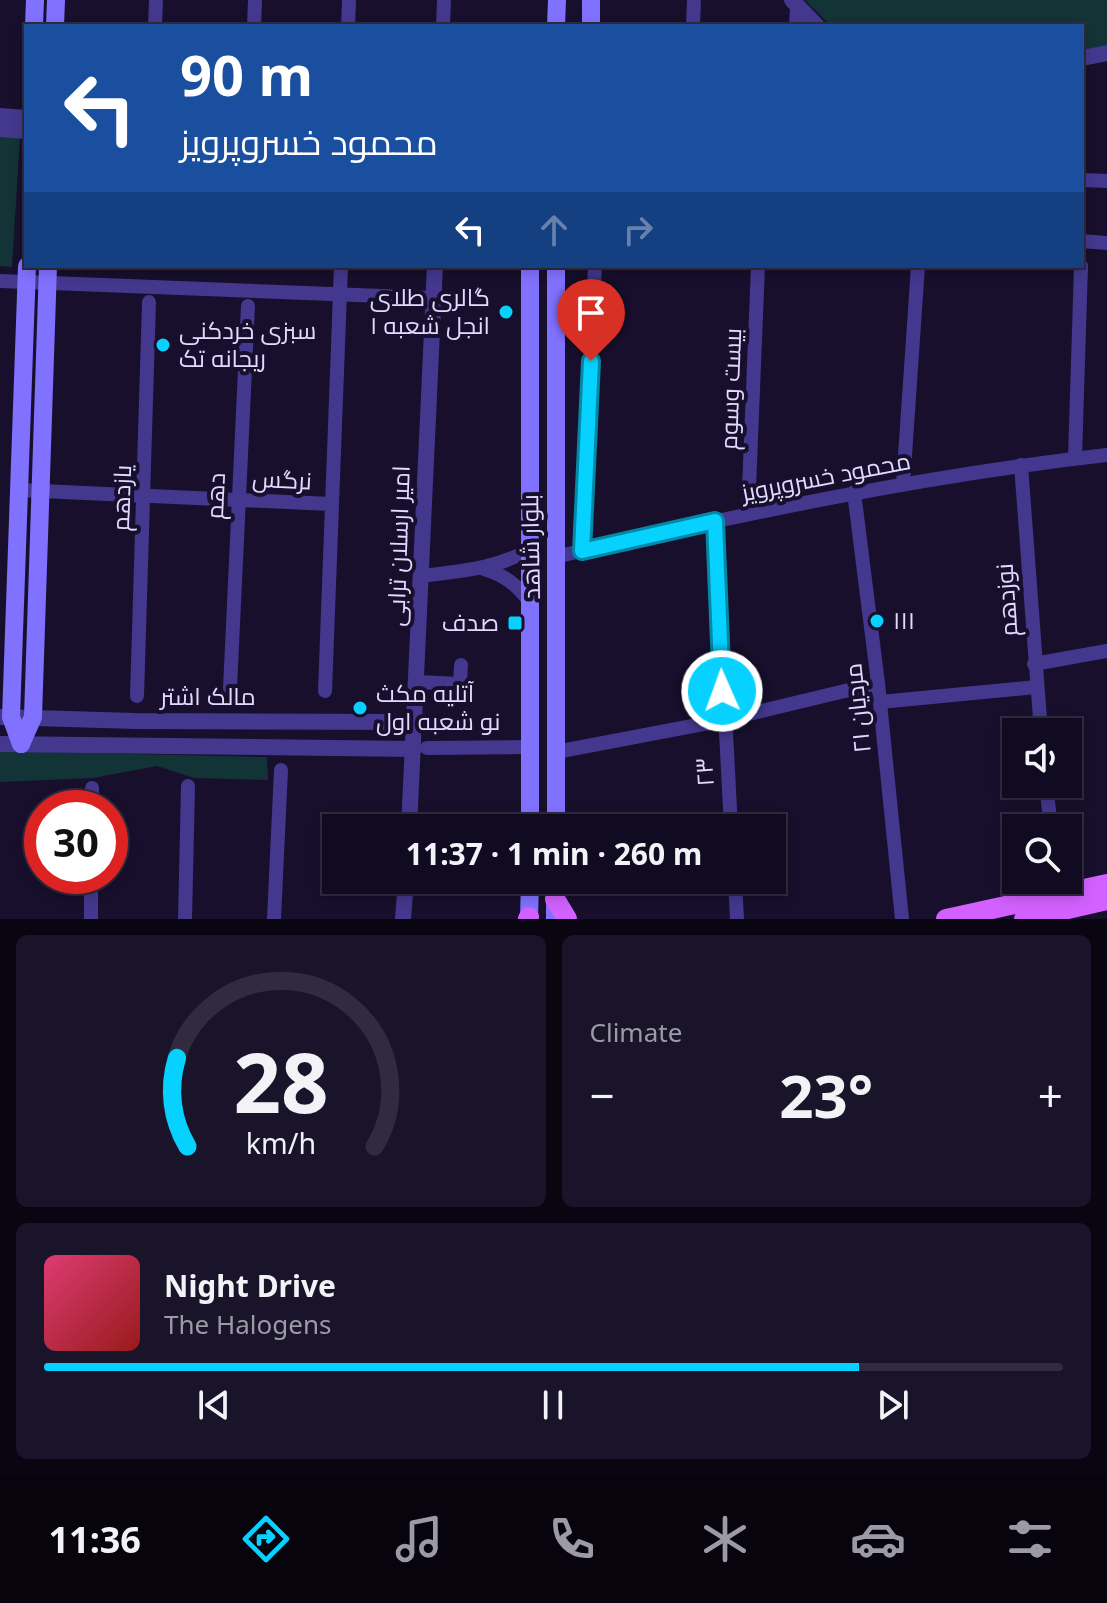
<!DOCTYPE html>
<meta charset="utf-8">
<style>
:root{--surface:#110b21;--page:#1a142a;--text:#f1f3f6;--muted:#9c9ba5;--line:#302b3f;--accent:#06d1ff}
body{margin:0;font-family:"Noto Sans",Cairo,sans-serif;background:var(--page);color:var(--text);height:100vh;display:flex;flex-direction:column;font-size:30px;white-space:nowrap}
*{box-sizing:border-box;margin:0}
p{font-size:26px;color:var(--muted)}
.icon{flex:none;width:44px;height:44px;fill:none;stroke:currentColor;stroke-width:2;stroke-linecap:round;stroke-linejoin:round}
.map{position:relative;height:919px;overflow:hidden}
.side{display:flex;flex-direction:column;gap:16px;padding:16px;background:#090612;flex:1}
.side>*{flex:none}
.top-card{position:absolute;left:24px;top:24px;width:1060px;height:244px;border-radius:0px;box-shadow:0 4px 12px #0003,0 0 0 2px var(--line);background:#1a4fa0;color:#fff;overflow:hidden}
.tools{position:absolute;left:1002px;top:718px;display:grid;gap:16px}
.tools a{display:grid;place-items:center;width:80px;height:80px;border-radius:0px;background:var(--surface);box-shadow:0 4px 12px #0003,0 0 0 2px var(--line);font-size:40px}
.speed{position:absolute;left:24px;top:790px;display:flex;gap:16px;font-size:40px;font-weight:700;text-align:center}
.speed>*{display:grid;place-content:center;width:104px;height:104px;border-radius:50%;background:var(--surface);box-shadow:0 4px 12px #0003,0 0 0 2px var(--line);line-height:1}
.speed .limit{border:12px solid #d22;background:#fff;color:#111}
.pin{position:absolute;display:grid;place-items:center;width:68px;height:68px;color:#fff;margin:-82px -34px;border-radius:50% 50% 50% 0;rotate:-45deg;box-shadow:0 0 8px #0007}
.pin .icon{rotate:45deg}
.me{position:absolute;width:88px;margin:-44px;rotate:358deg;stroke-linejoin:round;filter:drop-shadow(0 0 6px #0008)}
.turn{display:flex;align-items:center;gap:28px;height:168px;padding:0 24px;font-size:36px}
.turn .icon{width:104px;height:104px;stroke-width:2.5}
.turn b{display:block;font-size:56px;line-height:68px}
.lanes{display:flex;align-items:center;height:76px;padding:0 24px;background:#0003;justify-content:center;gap:40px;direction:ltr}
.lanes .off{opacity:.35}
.big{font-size:60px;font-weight:700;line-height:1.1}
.side .tile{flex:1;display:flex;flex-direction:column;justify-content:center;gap:12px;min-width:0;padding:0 28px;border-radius:12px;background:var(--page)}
.side .dial{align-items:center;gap:0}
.dial svg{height:208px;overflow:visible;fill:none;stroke:var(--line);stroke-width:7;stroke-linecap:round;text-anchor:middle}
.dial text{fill:var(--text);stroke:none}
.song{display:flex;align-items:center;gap:24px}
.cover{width:96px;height:96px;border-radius:12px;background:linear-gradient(135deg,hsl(340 70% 55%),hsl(0 70% 35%))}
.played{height:8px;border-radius:4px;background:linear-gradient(90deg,var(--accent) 80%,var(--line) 80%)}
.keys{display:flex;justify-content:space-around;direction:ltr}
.heat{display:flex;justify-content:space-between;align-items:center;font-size:44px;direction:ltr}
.side .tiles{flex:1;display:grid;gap:16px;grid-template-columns:1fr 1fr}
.tile:last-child{grid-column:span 2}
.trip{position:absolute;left:322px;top:814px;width:464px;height:80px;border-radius:0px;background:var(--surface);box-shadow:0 4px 12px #0003,0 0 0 2px var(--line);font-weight:700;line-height:80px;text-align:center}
.menu{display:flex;height:128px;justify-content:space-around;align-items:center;background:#07040d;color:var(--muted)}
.menu .icon{width:56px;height:56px}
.menu .selected{color:var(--accent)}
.menu b{font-size:36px;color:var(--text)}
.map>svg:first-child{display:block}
</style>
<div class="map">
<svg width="1107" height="919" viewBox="0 0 1107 919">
<rect width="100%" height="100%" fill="#170f2c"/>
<g fill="#123436">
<polygon points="805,0 1107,0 1107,45 1082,51 1082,26 831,26"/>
<polygon points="0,136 20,137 12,267 0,266"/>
<polygon points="0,751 267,757 268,780 194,778 157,766 93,778 0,782"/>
</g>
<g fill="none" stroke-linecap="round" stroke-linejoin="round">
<g stroke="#43388d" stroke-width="14">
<polyline points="155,26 156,0"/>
<polyline points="254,26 255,0"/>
<polyline points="348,26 349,0"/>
<polyline points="443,26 444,0"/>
<polyline points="693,26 694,0"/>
<polyline points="796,26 797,8"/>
<polyline points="1082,180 1107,181"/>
<polyline points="1082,241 1107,243"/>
<polyline points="0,281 433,298"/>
<polyline points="1075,458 1081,266"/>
<polyline points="1021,465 1041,732"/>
<polyline points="903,484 918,266"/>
<polyline points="19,490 331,504"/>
<polyline points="854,492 878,683 902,919"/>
<polyline points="748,513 758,266"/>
<polyline points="715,521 731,828"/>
<polyline points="582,551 595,266"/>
<path d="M555,557c183,-42 365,-81 552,-102"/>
<path d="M484,569c20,6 32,15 45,32"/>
<path d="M422,576c38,-5 73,-7 107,-26"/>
<polyline points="1034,664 1107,651"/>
<polyline points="417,682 460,684 461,665"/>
<polyline points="230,688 248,306"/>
<polyline points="325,691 341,266"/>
<polyline points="137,696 149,302"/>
<polyline points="880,702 1036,687"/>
<polyline points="427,748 529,747"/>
<polyline points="556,752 724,720 878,683"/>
<polyline points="1046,784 1051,828"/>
<polyline points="92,808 92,788"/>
<polyline points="735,880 737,919"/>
<polyline points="91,919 91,876"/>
<polyline points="185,919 188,786"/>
<polyline points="274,919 281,770"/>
</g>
<g stroke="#43388d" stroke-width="16">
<polyline points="792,0 817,26"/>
<polyline points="1082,58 1107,53"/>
<polyline points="0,116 26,118"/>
<polyline points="0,129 26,131"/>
<polyline points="0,717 135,721 415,722"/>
<polyline points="0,744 414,749"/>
<polyline points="409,828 435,266"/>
<polyline points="403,919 406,880"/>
</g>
<g stroke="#8171ff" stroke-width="18">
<polyline points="34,26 35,0"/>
<polyline points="55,26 56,0"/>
<polyline points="556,26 557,0"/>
<polyline points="591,26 591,0"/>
<polyline points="530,266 530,828"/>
<polyline points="556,266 556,828"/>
<polyline points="21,744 33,717 48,266"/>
<polyline points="21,744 11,717 27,266"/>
<polyline points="529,919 530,880"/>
<polyline points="555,919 555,880"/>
</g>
<g stroke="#d261ff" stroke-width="20">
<polyline points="555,899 567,919"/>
<polyline points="528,919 529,917"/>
<polyline points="946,919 1107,884"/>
<polyline points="1024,919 1107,900"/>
</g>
</g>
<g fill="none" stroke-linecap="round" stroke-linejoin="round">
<defs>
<polyline id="route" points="591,361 582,551 715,521 722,691"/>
</defs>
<use href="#route" stroke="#0488a6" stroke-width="20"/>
<use href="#route" stroke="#06d1ff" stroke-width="14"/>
</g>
<g fill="#06d1ff" stroke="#170f2c" stroke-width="3">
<circle cx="506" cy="312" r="8"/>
<circle cx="163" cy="345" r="8"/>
<circle cx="877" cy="621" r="8"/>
<rect x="507" y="615" width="16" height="16" rx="4"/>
<circle cx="360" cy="708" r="8"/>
</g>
<g text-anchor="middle" stroke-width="8" stroke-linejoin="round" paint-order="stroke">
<g font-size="24" fill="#e1daff" stroke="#170f2c" text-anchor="start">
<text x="490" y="306" text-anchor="end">گالری طلای<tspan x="490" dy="28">انجل شعبه ۱</tspan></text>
<text x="179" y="339">سبزی خردکنی<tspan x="179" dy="28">ریجانه تک</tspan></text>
<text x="893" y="629">۱۱۱</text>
<text x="499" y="631" text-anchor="end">صدف</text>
<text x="376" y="702">آتلیه مکث<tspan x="376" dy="28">نو شعبه اول</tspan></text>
</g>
<g font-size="24" fill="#e1daff" stroke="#170f2c">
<text transform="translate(731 389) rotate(-88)" y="8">بیست وسوم</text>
<text transform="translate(826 477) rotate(-11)" y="8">محمود خسروپرویز</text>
<text transform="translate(282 480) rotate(3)" y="8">نرگس</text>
<text transform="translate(216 496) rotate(-87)" y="8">دهم</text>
<text transform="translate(122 498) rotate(-88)" y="8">یازدهم</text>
<text transform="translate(399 546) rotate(-88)" y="8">امیر ارسلان ترابی</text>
<text transform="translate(531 547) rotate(-91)" y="8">بلوار شاهد</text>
<text transform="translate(1007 600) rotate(-94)" y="8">نوزدهم</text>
<text x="208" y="705">مالک اشتر</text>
<text transform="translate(858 708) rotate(-96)" y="8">۲۱ مردیان</text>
<text transform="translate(705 772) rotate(-94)" y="8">۲۳</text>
</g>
</g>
</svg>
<div class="tools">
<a><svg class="icon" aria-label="sound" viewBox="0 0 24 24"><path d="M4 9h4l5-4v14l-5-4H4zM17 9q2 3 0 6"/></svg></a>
<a><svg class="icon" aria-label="search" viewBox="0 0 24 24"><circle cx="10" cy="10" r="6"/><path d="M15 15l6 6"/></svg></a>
</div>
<div class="speed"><div class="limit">30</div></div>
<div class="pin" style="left:591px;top:361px;background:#d93025"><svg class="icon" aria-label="arrive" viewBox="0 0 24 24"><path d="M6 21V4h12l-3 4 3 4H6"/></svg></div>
<svg class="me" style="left:722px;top:691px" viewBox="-20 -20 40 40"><circle r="17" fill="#06d1ff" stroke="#fff" stroke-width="3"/><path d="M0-11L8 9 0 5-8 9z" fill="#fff"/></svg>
<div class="trip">11:37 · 1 min · 260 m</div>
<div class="top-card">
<div class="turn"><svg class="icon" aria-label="left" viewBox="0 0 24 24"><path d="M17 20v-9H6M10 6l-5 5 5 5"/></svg><div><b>90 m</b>محمود خسروپرویز</div></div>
<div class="lanes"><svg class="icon" aria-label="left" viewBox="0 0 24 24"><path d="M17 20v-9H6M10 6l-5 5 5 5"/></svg><svg class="icon off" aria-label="ahead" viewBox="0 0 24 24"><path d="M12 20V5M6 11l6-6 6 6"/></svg><svg class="icon off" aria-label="right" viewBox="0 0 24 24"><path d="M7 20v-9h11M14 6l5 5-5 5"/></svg></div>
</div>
</div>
<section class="side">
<div class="tiles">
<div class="tile dial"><svg viewBox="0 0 100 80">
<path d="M14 69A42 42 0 1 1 86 69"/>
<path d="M14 69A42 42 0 0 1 10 35" stroke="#06d1ff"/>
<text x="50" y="56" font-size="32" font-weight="700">28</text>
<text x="50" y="72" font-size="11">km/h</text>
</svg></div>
<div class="tile"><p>Climate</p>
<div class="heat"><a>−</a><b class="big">23°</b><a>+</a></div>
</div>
<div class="tile">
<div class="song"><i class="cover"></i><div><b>Night Drive</b><p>The Halogens</p></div></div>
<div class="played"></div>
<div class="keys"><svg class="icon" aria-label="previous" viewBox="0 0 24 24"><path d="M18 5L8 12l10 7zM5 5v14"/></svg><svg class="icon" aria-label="pause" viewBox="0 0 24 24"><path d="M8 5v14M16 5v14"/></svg><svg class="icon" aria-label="next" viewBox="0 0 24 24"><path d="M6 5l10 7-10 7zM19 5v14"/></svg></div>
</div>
</div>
</section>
<nav class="menu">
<b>11:36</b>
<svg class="icon selected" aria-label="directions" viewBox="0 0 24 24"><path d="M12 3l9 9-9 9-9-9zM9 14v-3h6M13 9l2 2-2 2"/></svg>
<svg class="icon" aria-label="music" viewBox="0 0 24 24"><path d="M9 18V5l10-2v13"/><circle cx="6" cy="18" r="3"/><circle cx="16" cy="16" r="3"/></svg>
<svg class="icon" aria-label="phone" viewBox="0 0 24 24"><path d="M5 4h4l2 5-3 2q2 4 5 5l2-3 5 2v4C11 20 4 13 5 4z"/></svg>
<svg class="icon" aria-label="climate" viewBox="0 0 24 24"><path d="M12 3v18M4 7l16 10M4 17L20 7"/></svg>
<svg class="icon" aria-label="car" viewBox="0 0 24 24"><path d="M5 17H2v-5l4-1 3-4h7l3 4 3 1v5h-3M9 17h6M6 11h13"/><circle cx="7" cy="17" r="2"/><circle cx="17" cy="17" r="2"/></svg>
<svg class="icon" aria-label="filters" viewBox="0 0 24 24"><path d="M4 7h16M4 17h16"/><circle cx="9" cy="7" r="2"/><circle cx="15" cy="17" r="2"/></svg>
</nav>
